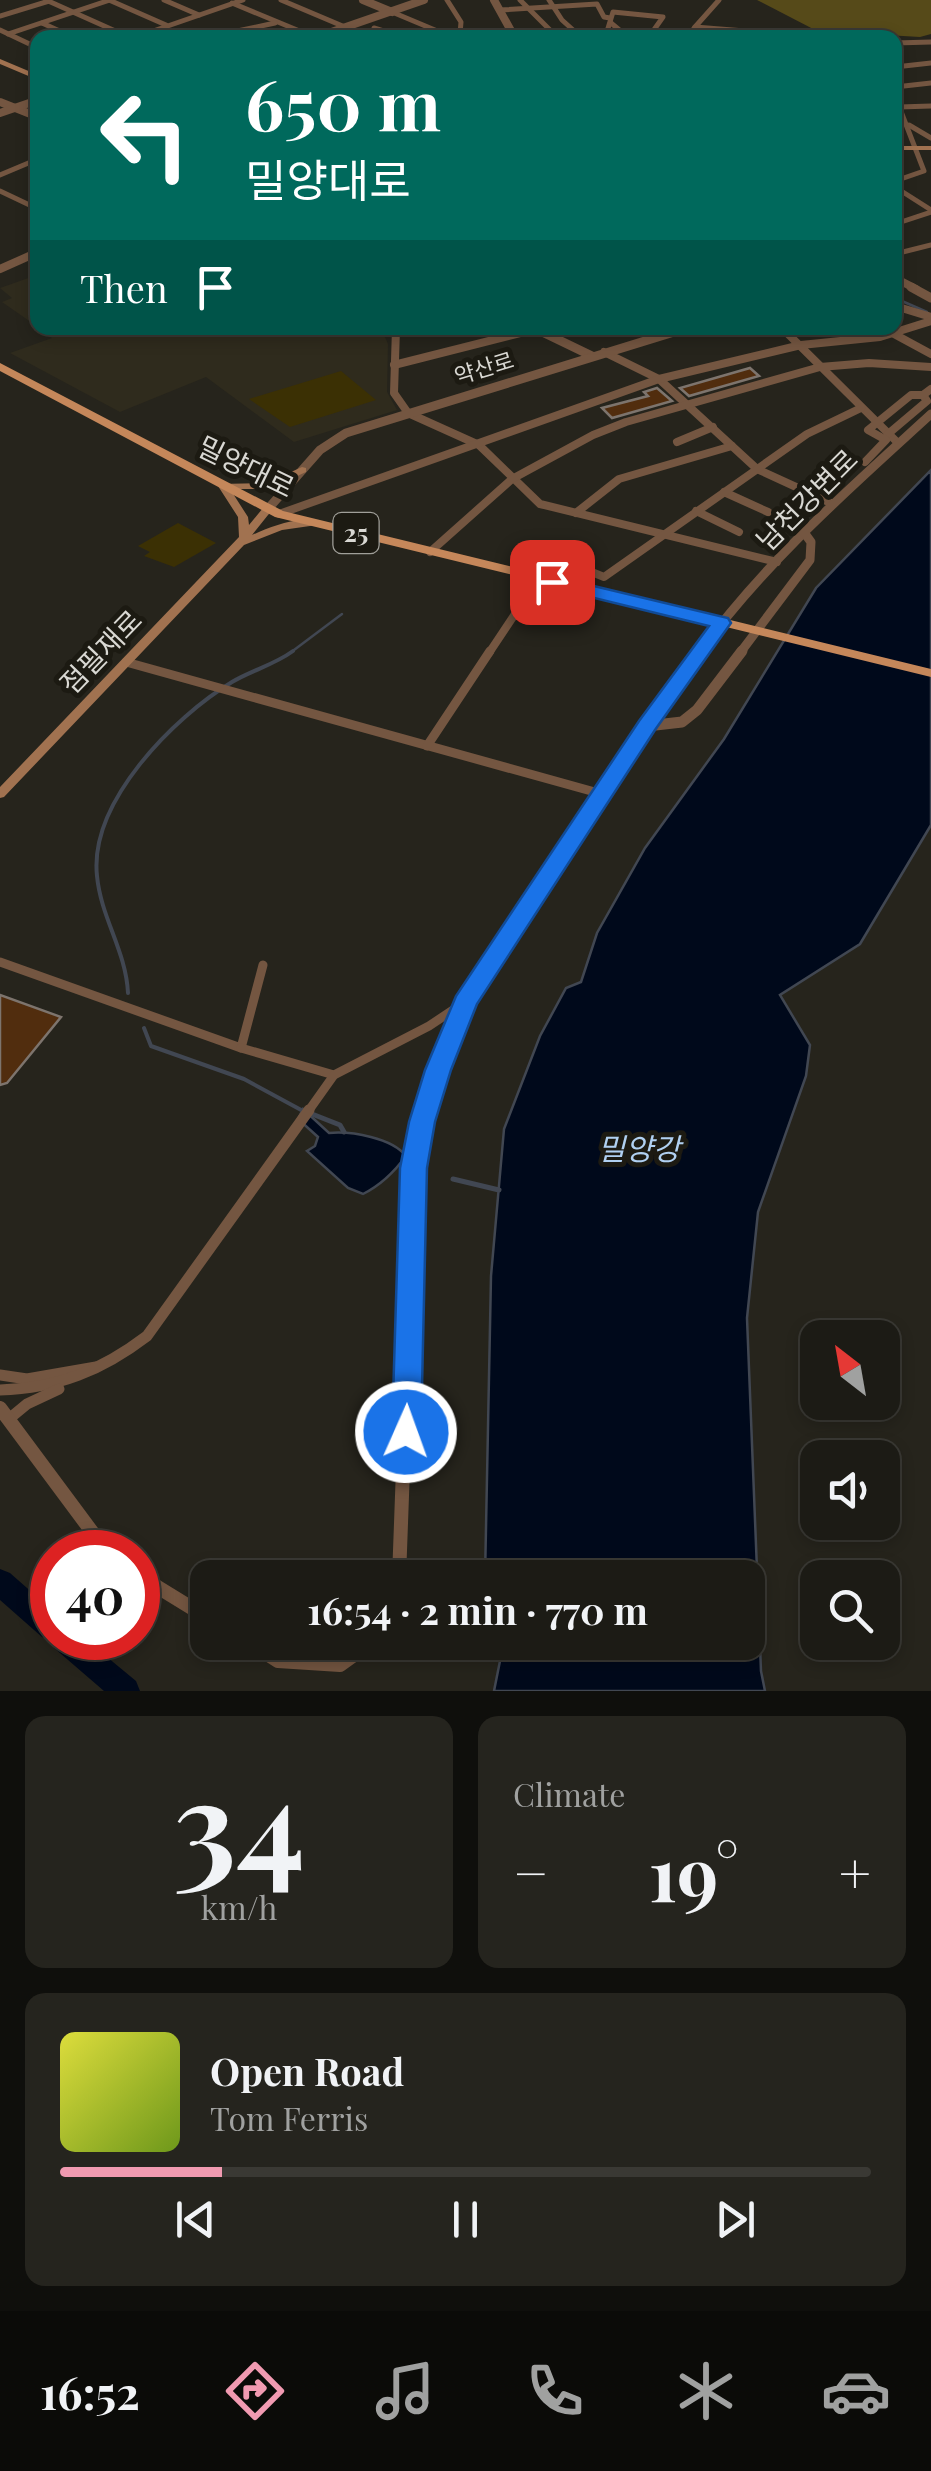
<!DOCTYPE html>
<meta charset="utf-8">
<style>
:root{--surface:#1c1b15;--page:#25241e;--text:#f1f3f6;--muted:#a0a1a0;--line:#3a3934;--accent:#f19ab1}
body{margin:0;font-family:"Playfair Display","Noto Sans KR",serif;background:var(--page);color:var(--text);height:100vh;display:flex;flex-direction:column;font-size:38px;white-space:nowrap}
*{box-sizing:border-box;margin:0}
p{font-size:32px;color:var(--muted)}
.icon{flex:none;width:55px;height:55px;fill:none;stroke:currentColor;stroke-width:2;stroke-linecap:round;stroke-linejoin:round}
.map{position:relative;height:1691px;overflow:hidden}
.details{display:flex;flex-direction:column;gap:25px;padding:25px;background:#0f0f0c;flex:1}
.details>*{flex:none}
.banner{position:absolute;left:30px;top:30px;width:872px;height:305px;border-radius:20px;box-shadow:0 5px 15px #0003,0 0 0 2px var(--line);background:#00695c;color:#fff;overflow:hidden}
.needle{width:65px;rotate:329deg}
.buttons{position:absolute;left:800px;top:1320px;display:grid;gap:20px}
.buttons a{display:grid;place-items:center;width:100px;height:100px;border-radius:20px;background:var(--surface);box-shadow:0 5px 15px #0003,0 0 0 2px var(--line);font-size:50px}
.speed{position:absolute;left:30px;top:1530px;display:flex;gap:20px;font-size:50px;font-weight:700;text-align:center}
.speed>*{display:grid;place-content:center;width:130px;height:130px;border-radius:50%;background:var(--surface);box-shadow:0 5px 15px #0003,0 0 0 2px var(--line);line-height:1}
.speed .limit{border:15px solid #d22;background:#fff;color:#111}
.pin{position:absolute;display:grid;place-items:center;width:85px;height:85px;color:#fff;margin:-42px;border-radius:20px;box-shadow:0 5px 15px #0006}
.me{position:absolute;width:110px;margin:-55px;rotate:2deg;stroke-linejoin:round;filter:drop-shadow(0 0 8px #0008)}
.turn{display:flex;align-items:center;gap:35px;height:210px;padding:0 50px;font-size:45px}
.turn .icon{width:130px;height:130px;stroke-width:2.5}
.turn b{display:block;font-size:70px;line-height:85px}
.then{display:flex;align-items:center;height:95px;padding:0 50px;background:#0003;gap:20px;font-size:38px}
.big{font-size:75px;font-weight:700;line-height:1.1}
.details .tile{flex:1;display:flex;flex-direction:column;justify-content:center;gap:15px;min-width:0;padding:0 35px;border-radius:20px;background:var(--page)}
.details .dial{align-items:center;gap:0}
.dial b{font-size:130px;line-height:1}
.song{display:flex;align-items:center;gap:30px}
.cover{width:120px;height:120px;border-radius:15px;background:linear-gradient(135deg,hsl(60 70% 55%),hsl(80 70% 35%))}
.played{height:10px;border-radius:5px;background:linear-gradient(90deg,var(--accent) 20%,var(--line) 20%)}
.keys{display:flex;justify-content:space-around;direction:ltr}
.heat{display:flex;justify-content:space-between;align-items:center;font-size:55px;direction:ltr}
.details .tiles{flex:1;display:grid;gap:25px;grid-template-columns:1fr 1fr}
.tile:last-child{grid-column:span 2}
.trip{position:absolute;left:190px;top:1560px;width:575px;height:100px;border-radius:20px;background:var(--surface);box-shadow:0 5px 15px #0003,0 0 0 2px var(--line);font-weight:700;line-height:100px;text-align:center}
.dock{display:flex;height:160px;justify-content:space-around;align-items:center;background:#0b0b08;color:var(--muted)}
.dock .icon{width:70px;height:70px}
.dock .selected{color:var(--accent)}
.dock b{font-size:45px;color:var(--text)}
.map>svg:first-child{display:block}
</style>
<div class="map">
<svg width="931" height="1691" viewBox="0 0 931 1691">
<rect width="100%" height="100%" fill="#26241c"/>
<g fill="#2f2b1d">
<polygon points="37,275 38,275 38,327 2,302 12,298 0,288"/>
<polygon points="38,328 381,328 388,344 387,392 397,410 294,442 206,377 120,412 10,353 52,338"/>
</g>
<g fill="#3b3004">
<polygon points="341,371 376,400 290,427 249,399"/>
<polygon points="178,523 216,543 174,567 144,556 150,552 138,546"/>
</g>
<polygon fill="#564a19" points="757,0 931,0 931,34 920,37 817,31"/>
<g fill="#00091b" stroke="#414752" stroke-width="2.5">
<polygon points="931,470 931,825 860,944 780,995 810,1045 806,1076 758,1212 747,1318 761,1671 765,1691 494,1691 502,1651 500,1643 748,1642 748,1578 485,1578 491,1276 504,1129 540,1036 566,988 581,982 597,933 645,848 724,739 816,588"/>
<path d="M303,1109l26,24c23,-2 63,5 77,23 -11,15 -27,30 -43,38l-15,-6 -41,-37 8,-5 3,-9 -20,-18z"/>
</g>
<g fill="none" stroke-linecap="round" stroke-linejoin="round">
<g stroke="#414752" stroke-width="2.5">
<polyline points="895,298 927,312"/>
<polyline points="290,653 342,614"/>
</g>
<g stroke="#414752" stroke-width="4">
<path d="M128,993c-2,-42 -27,-75 -31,-117 -8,-74 77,-159 135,-194 20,-12 42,-17 61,-31"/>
<polyline points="144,1028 151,1046 244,1079 303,1111"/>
</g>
<g stroke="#414752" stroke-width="5">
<polyline points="312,1114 340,1125 344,1132"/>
<polyline points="453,1179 499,1190"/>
</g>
<polygon fill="#00091b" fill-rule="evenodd" points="0,1569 10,1573 52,1610 52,1638 84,1638 136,1681 140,1691 104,1691 53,1647 50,1640 42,1637 0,1600"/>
</g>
<g fill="#512d0e" stroke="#7d746d" stroke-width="2.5">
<polygon points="750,368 759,376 689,396 680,388"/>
<polygon points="657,388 672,401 612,418 602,408 648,396 644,392"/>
<polygon points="0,995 61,1017 7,1083 0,1085"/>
</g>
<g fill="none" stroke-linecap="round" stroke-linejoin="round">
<g stroke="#745641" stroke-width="5">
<polyline points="46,0 131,38"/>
<polyline points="109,0 166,25"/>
<polyline points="164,0 199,15"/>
<polyline points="281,0 371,38"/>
<polyline points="520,0 558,38"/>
<polyline points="549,0 562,20 582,38"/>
<polyline points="232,3 314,37"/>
<polyline points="500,10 597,4 604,17 610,18"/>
<polyline points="392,12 454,38 460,34 461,22 447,0"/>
<polyline points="0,16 49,1"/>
<polyline points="42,23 75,38"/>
<polyline points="611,23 629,38"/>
<polyline points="695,27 719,0"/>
<polyline points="374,28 406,38"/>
<polyline points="0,30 38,48"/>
<polyline points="8,34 110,0"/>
<polyline points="133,38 243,0"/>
<polyline points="204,38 275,23"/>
<polyline points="605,38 613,12 663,17 651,34 656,38"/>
<polyline points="687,38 695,27 833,38"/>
<polyline points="895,43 931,42"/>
<polyline points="895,67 931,63"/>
<polyline points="895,87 931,83"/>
<polyline points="895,96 924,171 895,181"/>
<polyline points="899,107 931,106"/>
<polyline points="909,125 931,138"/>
<polyline points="0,175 38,159"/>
<polyline points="895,187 931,210"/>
<polyline points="0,191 38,209"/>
<polyline points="895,224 931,212"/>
<polyline points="895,254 931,245"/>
</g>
<g stroke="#745641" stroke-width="8">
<polyline points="895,306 931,317"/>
<polyline points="396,328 394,393 408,413 479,445 540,504 777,562"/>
<polyline points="648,328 663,335"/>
<polyline points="782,328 897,442"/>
<polyline points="883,328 931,354"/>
<polyline points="604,352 659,379 757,469 831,503"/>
<polyline points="394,365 540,328"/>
<polyline points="888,434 927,401 923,395"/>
<polyline points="677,442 713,427"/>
<polyline points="865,462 886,440 868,430 911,395 923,395 931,389"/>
<polyline points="800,490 828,472"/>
<polyline points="724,492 768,512"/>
<polyline points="696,511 739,532"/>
<polyline points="576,513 619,479 732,446"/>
<polyline points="279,514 659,379 801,345 880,337 931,321"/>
<polyline points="430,552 512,479 593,435 626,422 820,367 869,363 931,367"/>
<polyline points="552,582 572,564 604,577 807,434 861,408"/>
<polyline points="489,653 539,578"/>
</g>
<g stroke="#745641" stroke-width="9">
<polyline points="126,662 602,794"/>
<polyline points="427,746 490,651"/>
<polyline points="0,962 241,1048 263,965"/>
<polyline points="241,1048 334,1075"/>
<polyline points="307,1113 334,1075 429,1026 465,1002"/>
</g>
<g stroke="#745641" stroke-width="11">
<polyline points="0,1375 27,1379 96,1367"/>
<path d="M0,1390c58,-2 101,-19 147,-54l162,-226"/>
<polyline points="10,1418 27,1404 59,1389"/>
</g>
<g stroke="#745641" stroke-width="8">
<polyline points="363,0 392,12"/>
<polyline points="494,0 515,38"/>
<polyline points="314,38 424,0"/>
<polyline points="0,102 38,117"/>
<polyline points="0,113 38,100"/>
<polyline points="0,269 38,252"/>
<polyline points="895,278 916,289"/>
</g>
<g stroke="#745641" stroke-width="9">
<polyline points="911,287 931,298"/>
<polyline points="534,328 592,356"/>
<polyline points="267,510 320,450 346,433 687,328"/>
<path d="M699,653c66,-91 150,-164 232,-239"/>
<polyline points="740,653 810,560 811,542 803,531"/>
</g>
<g stroke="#745641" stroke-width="11">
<polyline points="647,726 682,722 697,710 742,651"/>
<polyline points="425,1113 465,1002 701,651"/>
</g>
<g stroke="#745641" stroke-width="14">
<polyline points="0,1408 107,1552"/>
<polyline points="138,1575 208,1618"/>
<polyline points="399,1578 414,1167 426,1110"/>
<polyline points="248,1642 278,1661 340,1665 372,1642"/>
</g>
<g fill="#a17250" fill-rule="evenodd">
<polygon points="0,59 38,75 38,80 0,64"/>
<rect x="895" y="146" width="36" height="4"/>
<path d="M302,467l4,1v4l-37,17h-39l18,28 1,8 14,-17 4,-1 5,3 -20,25c19,-8 46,-20 66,-12l-1,2 -35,5 -38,15 -240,252 -4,1v-11l239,-250 -1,-20 -20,-31 1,-2 48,-1z"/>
</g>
<polygon fill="#c5875a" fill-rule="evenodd" points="0,363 283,511 931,669 931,677 275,517 0,371"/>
</g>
<polygon fill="#1a73e8" stroke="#114b97" stroke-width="2.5" points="552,576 728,618 731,623 655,730 477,1004 451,1070 435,1122 427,1168 421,1432 417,1441 406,1445 396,1441 392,1432 400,1168 409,1122 425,1070 456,996 639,721 709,626 545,586 542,582"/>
<g text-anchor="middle" stroke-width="10" stroke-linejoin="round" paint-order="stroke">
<g font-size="22" fill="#d9d8d3" stroke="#1c1a12">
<text transform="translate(484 368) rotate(-17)" y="8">약산로</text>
</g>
<rect fill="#1c1a12" stroke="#a09f99" stroke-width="2.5" x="333.5" y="513" width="45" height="40" rx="8"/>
<g font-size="25" font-weight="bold" fill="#d9d8d3">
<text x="356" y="542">25</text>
</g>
<g font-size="28" fill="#d9d8d3" stroke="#1c1a12">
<text transform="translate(246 467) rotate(26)" y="10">밀양대로</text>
<text transform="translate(807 500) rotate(-45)" y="10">남천강변로</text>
<text transform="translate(101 652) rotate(-46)" y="10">점필재로</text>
</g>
<g font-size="30" font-style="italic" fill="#b0d0f1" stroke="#1c1a12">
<text x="639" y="1160">밀양강</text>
</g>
</g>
</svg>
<div class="buttons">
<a><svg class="needle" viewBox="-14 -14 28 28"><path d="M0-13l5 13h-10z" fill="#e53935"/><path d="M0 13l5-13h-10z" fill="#a0a1a0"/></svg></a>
<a><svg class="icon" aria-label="sound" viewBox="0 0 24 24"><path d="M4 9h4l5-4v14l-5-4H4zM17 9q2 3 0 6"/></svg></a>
<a><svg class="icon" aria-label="search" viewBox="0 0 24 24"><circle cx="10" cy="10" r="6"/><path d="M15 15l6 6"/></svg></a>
</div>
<div class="speed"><div class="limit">40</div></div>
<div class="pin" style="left:552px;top:582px;background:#d93025"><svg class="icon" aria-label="arrive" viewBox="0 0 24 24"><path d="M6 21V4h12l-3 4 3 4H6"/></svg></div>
<svg class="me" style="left:406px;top:1432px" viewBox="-20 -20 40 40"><circle r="17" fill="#1a73e8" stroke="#fff" stroke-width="3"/><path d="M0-11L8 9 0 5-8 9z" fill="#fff"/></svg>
<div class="trip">16:54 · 2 min · 770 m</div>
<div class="banner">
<div class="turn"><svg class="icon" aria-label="left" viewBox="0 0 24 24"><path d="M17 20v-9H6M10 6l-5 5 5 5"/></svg><div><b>650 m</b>밀양대로</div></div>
<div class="then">Then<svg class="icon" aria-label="arrive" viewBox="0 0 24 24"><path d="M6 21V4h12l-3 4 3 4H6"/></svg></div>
</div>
</div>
<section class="details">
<div class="tiles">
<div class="tile dial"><b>34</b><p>km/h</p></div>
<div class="tile"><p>Climate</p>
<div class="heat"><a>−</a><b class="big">19°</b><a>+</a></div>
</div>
<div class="tile">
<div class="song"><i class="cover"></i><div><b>Open Road</b><p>Tom Ferris</p></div></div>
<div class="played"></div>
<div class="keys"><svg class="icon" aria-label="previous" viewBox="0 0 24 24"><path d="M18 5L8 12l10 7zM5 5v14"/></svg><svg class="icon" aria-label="pause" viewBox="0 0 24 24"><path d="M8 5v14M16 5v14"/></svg><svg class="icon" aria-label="next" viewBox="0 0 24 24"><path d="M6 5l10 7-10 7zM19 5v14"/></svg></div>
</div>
</div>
</section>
<nav class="dock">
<b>16:52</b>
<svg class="icon selected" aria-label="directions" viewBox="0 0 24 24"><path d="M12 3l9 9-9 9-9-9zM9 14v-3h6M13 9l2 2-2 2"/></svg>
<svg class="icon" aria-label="music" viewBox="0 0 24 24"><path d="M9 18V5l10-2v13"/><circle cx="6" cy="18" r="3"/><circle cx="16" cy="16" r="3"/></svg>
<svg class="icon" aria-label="phone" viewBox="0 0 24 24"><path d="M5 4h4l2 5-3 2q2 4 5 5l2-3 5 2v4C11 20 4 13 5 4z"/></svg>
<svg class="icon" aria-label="climate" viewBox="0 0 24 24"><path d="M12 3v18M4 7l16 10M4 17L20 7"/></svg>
<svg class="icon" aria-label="car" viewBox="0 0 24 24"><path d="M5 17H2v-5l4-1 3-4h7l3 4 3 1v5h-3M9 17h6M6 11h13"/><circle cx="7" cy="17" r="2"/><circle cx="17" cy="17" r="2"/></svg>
</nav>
